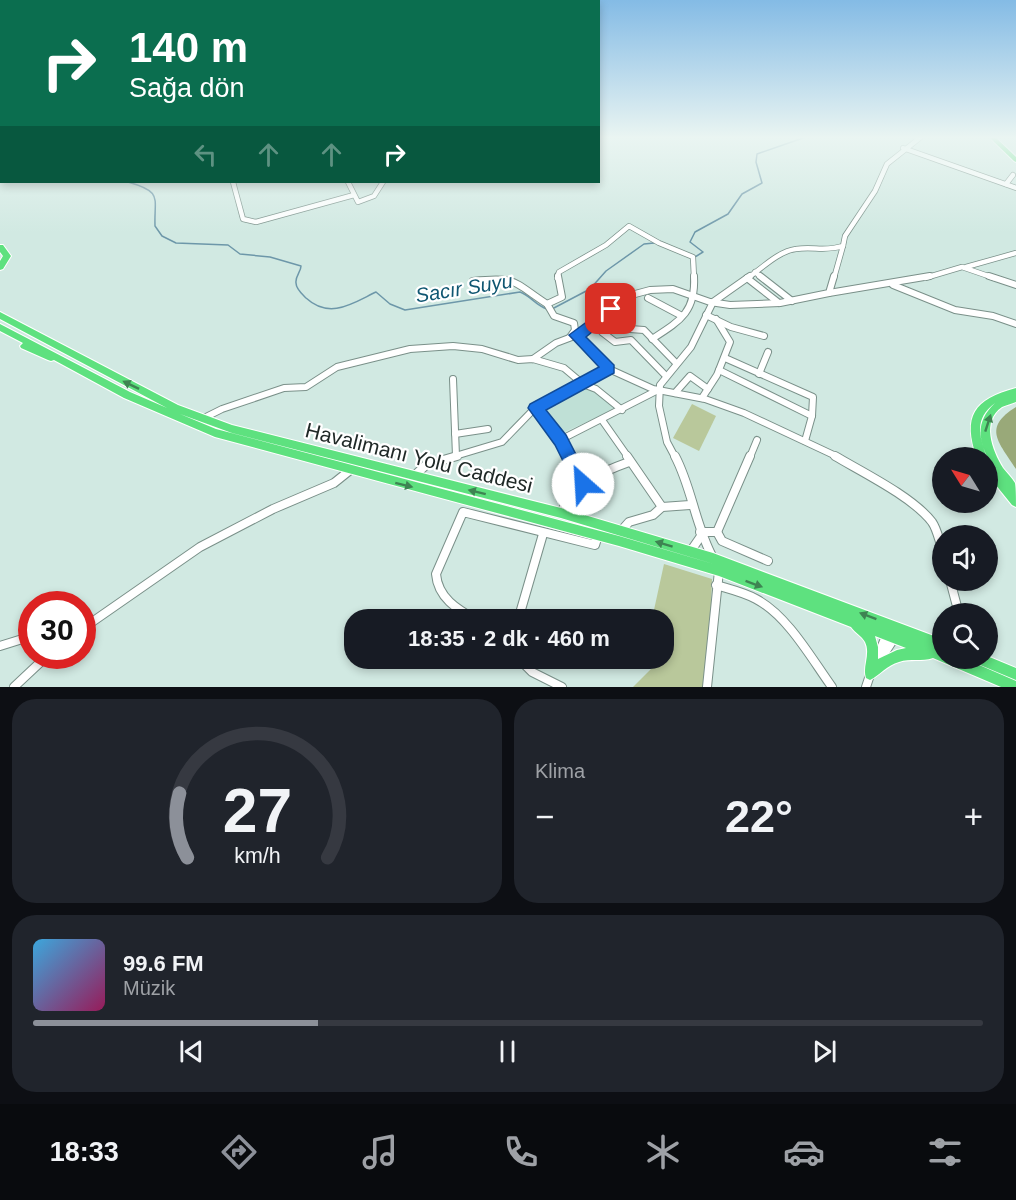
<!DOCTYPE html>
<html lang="tr">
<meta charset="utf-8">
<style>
:root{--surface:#171b24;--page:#20242c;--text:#f1f3f6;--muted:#9ea1a6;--line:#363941;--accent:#8c9099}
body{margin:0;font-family:Arial,sans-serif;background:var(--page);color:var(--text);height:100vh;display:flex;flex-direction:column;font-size:22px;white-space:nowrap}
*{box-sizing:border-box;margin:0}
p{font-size:20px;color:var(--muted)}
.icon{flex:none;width:33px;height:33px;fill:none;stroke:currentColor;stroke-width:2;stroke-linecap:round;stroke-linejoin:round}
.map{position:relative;height:687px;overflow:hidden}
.sheet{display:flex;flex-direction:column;gap:12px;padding:12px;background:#0d0f14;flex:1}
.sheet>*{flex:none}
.guide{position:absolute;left:0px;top:0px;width:600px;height:183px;box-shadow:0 3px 9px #0003;background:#0b6e4f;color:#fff;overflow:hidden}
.needle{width:39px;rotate:307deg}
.buttons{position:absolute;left:932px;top:447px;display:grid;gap:12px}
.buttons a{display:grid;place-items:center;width:66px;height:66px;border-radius:50%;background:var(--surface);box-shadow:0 3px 9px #0003;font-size:30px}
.speed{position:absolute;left:18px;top:591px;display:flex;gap:12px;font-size:30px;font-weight:700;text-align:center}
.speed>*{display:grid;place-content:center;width:78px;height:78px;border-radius:50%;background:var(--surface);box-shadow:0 3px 9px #0003;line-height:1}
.speed .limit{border:9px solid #d22;background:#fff;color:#111}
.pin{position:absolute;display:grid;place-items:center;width:51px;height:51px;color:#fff;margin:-26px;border-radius:12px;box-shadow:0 3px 9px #0006}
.me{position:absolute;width:66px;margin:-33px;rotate:334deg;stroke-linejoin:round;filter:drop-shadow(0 0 4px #0008)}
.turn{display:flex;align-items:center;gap:21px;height:126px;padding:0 30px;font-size:27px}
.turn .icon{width:78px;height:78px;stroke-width:2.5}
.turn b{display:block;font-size:42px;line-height:51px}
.lanes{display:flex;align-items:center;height:57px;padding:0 30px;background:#0003;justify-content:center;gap:30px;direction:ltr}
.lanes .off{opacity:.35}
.big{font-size:45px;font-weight:700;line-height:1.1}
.sheet .widget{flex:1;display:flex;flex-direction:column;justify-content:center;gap:9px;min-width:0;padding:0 21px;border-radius:24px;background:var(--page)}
.sheet .dial{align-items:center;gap:0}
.dial svg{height:156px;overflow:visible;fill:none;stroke:var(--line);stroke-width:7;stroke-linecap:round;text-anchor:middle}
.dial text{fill:var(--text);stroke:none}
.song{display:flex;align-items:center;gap:18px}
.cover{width:72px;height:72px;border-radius:9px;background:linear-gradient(135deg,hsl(200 70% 55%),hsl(330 70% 35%))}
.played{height:6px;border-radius:3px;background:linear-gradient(90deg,var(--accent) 30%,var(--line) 30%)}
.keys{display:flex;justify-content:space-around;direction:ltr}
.heat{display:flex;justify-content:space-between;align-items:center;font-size:33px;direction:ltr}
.sheet .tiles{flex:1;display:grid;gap:12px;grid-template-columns:1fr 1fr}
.widget:last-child{grid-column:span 2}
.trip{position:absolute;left:344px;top:609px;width:330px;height:60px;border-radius:24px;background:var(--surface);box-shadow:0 3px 9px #0003;font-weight:700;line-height:60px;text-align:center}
.tabs{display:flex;height:96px;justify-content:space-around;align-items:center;background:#090b0e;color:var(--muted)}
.tabs .icon{width:42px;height:42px}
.tabs .current{color:var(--accent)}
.tabs b{font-size:27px;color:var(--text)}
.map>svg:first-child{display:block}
</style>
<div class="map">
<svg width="1016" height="687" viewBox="0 0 1016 687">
<rect width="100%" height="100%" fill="#d1e9e2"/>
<polygon fill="#bfe0d6" points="585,386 598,392 615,409 560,434 542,409"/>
<g fill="#b9c89b">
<polygon points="692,404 716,416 699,451 673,438"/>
<polygon points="664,564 712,579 710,635 703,687 633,687 659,661 658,659 663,658 663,620 652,619"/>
</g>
<path fill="#99a979" d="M1016,407v62c-17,-27 -34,-41 0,-62z"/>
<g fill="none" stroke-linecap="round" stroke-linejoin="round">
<g stroke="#6d97a9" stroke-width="1.5">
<path d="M128,182c35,10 26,15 27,44l7,10 14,7 52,2 12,9 30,3 31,9c0,6 -6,10 -5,17 0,6 6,11 10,15 24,22 47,5 70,-6l14,12 15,6 115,-18c11,4 15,13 27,17"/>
<polyline points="695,257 703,252 690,242 695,232 728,214 742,194 762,183 756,162 757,154 806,137"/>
<polyline points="552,309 590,289 606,271 644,244 654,243"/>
</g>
<defs>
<g id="minor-far2">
<polyline points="903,148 1016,188"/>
<polyline points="233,182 243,219 256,222 354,195"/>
<polyline points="348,182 358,202 374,196 383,182"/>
<polyline points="1006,184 1013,175"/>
<polyline points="966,267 1016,253"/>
<polyline points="755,272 762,278"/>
<polyline points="557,278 559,272 606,245 629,226 659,243 693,257 694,278"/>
<path d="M748,278c14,-10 31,-27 48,-29 18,-3 27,3 47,-3l2,-10 30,-45 12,-27 34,-27"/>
<polyline points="834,278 843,246"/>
<polyline points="925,278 962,267 994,278"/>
</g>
<g id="minor-far1">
<polyline points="760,276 792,301"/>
<polyline points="989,276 1016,285"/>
<polyline points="747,278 779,303"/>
<path d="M473,281c45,-5 40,1 74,23l15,-7 -4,-21"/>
<polyline points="893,285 955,310 993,316 1016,324"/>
<polyline points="829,293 930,276"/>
<polyline points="648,298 682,316"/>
<polyline points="547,304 554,316 574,323 575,330 570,337"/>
<polyline points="706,315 731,327 764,336"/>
<polyline points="617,319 630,329 644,330 676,363"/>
<polyline points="602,332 615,342 631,340 666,376"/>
<polyline points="576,335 609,369 653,389 705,399 744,413 838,457"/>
<path d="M652,339c28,-18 44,-27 42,-63"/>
<polyline points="725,358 813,397 812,416 805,441"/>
<polyline points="533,359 556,343 585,332 624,297 650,290 673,289 710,302 730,305 780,303 829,293 834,276"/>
<polyline points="719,370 812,416"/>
<polyline points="759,374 768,352"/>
<polyline points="453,379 456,456"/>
<polyline points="675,393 690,376 708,389"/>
<polyline points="702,398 717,375 730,342 716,319"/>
<polyline points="535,408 560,440 569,457"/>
<polyline points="202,419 222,409 284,388 306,387 337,367 410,349 453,346 482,349 518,360 533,359 564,368 583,384 609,369"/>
<polyline points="602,420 628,457"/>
<polyline points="455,434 488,429"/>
<polyline points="560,440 658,390"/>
<polyline points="452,457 502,442 535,408 583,384 596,389 622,410"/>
<polyline points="675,457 667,442 659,406 660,385 691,347 713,302 750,276"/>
<polyline points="750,457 757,440"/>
</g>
<g id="minor">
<polyline points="568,456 583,484"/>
<polyline points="627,456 662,507"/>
<path d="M675,456c17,32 20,69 38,102"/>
<path d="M835,456c27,16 78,41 97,66 5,7 7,18 10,26"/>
<polyline points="414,476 426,465 457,456"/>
<path d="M561,513c12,-29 40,-41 68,-51"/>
<polyline points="621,531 629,522 653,515 662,507 690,505"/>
<polyline points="700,532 717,532 750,456"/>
<polyline points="717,532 722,541 768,561"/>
<polyline points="690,552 701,536"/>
<polyline points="950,580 959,614"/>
<path d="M716,585c13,4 27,7 40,14 32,17 55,59 76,88"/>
<path d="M476,620c-19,-11 -38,-22 -40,-46l27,-62 132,33 3,-10"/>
<polyline points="518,620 543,534"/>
<polyline points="82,629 200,547 273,509 334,483 349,471"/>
<polyline points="0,646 32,636"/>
<polyline points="518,658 532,672 562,687"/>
<polyline points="876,660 887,634"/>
<polyline points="878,663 895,637"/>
<polyline points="14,687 47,656"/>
<polyline points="707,687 719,571"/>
<polyline points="866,687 871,672"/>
</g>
<g id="highway">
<polygon points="989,137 995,137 1016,157 1016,162 1014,161"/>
<polygon points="0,245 3,245 11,256 3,269 0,270 0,261 3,256 0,252"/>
<path d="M0,312l178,93 54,20 329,83 152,45 229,86v19h21l53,23v6h-15l-68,-29c-11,4 -23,0 -34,4 -12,3 -19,13 -29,18l-4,-2c-4,-11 5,-24 -1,-36 -3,-6 -10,-9 -14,-15l-132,-51 -100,-30 -404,-109 -91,-39 -70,-38 -3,1 -3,-1 -27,-12 -1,-2 3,-3 -23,-12v-7l130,68 37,16 -167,-89zM180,414l52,19 329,85 156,47 -98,-29 -403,-107zM875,636l31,12 -9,2 -19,9v-12z"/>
<path d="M1016,388v14c-4,2 -10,3 -14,5 -21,14 -10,43 1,61 4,5 9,10 12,15 1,6 1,17 1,24l-4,-2 -25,-31v-11l4,2c-12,-24 -17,-42 4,-62 -21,16 -16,32 -8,55h-10c-15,-42 -3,-59 39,-70z"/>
<polygon points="987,656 1016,668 1016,680 973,662 971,658 987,658"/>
</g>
</defs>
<use href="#minor-far2" stroke="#7a9089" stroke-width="6"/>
<use href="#minor-far1" stroke="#7a9089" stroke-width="8"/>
<use href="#minor" stroke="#7a9089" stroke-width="10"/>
<use href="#highway" stroke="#fff" stroke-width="2"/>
<use href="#minor-far2" stroke="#fff" stroke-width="4.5"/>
<use href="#minor-far1" stroke="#fff" stroke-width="6"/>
<use href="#minor" stroke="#fff" stroke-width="8"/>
<use href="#highway" fill="#5ee17f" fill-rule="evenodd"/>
</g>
<defs><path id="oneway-solid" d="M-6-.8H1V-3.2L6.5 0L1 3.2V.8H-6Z" transform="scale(1.5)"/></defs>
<g fill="#3e8452">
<use href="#oneway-solid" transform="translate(131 385) rotate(-154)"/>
<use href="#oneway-solid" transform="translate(988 423) rotate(-72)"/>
<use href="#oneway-solid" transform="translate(404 485) rotate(14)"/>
<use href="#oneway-solid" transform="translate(477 492) rotate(-166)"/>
<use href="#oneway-solid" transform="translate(664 544) rotate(-163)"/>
<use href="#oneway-solid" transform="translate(754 584) rotate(20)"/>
<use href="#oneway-solid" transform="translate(868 616) rotate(-159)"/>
</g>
<linearGradient id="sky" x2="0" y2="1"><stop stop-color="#84bbe5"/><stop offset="0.59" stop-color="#eaf5f2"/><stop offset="1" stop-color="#eaf5f2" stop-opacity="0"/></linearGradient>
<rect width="1016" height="233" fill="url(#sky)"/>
<polygon fill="#1a73e8" stroke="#114b97" stroke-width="1.5" points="611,304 618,309 616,312 586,337 614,365 614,373 546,410 566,435 588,478 591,484 588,489 583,491 577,489 555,445 528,408 530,404 599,367 569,335"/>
<g text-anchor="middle" stroke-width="4.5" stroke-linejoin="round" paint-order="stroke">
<g font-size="20" font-style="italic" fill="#0f5671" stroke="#fff">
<text transform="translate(464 288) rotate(-9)" y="7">Sacır Suyu</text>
</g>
<g font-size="21" fill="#1f2826" stroke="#fff">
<text transform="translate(419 458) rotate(14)" y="7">Havalimanı Yolu Caddesi</text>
</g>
</g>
</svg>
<div class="buttons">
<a><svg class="needle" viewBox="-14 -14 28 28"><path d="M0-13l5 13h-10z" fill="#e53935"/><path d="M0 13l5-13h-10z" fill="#9ea1a6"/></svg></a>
<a><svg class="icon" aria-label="sound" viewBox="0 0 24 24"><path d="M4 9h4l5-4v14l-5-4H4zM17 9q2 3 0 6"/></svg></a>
<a><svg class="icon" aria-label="search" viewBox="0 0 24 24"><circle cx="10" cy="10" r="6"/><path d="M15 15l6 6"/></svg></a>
</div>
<div class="speed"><div class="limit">30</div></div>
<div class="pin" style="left:611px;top:309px;background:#d93025"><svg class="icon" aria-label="arrive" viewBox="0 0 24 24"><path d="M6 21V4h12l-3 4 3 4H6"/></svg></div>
<svg class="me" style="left:583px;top:484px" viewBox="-20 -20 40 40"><circle r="19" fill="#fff"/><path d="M0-13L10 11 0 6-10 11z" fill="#1a73e8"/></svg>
<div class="trip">18:35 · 2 dk · 460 m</div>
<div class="guide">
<div class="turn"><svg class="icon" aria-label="right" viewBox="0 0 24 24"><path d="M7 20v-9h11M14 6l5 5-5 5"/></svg><div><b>140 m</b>Sağa dön</div></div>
<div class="lanes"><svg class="icon off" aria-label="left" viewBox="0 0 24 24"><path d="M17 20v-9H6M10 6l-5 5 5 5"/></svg><svg class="icon off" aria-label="ahead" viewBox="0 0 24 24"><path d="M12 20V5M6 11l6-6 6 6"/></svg><svg class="icon off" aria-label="ahead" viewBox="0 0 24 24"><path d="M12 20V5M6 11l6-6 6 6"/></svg><svg class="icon" aria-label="right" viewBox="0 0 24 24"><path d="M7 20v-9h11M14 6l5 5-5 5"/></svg></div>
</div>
</div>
<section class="sheet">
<div class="tiles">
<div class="widget dial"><svg viewBox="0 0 100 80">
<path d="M14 69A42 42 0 1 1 86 69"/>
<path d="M14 69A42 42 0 0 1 10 36" stroke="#8c9099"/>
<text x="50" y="56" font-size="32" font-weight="700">27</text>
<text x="50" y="72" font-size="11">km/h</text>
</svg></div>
<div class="widget"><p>Klima</p>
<div class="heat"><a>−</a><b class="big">22°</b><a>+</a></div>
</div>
<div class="widget">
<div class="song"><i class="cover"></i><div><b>99.6 FM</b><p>Müzik</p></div></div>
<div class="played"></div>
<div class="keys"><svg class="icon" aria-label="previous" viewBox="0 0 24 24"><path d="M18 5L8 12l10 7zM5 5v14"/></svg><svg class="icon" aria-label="pause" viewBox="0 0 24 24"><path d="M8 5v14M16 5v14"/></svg><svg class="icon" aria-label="next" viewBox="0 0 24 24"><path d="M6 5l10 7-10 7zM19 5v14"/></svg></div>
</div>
</div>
</section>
<nav class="tabs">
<b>18:33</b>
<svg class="icon current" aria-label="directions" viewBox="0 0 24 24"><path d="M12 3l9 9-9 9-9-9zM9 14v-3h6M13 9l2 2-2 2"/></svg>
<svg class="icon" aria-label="music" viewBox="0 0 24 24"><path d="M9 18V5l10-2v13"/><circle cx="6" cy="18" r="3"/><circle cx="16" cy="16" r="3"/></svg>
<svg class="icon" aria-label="phone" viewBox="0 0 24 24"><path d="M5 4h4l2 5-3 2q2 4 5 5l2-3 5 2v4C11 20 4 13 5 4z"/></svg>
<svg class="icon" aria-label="climate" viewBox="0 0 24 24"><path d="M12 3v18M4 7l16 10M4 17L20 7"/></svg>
<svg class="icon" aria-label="car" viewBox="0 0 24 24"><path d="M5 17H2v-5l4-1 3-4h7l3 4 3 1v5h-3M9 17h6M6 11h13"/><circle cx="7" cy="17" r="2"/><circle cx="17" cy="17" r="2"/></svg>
<svg class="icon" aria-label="filters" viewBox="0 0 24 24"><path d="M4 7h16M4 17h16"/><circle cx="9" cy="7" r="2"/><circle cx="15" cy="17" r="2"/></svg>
</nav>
